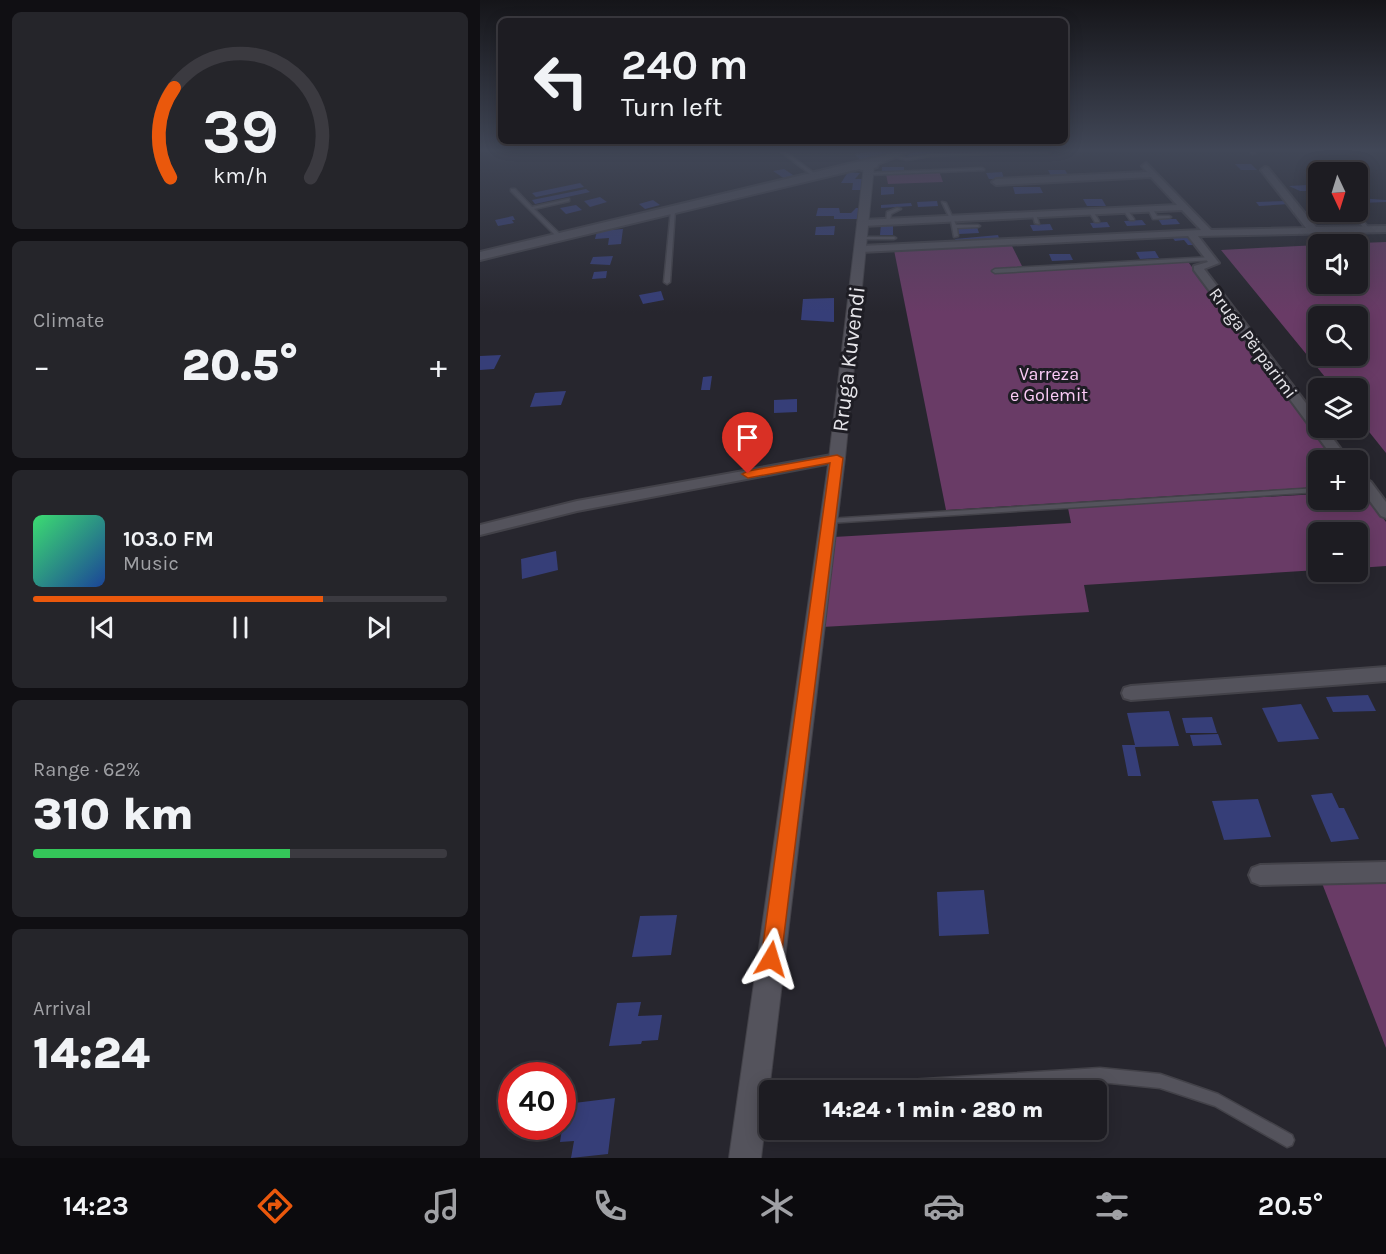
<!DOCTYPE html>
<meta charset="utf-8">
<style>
:root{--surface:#1d1c22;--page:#25252a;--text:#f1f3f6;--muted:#a0a1a5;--line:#3b3a40;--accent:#ea580c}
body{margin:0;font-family:Karla,sans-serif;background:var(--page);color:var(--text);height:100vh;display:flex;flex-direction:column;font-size:22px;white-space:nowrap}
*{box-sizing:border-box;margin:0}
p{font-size:20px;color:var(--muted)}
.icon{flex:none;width:33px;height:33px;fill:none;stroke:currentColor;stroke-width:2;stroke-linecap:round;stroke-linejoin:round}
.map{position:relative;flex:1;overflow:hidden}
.side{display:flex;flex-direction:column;gap:12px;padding:12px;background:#100f13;width:480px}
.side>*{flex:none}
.banner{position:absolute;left:18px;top:18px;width:570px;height:126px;border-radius:9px;box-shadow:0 3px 15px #0003,0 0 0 2px var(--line);background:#1d1c22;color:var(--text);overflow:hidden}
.needle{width:39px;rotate:176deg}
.fabs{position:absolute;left:828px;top:162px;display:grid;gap:12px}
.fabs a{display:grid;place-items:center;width:60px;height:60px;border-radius:9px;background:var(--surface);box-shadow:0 3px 15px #0003,0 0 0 2px var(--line);font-size:30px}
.speed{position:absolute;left:18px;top:1062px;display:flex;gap:12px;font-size:30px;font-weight:700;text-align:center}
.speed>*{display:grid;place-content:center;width:78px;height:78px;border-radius:50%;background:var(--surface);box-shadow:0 3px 15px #0003,0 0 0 2px var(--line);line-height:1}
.speed .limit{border:9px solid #d22;background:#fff;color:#111}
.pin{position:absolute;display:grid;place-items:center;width:51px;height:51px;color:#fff;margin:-62px -26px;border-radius:50% 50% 50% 0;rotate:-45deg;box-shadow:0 0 6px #0007}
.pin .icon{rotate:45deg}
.me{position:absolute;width:66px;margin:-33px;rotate:7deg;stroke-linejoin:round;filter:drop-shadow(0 0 4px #0008)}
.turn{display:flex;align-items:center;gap:21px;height:126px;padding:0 24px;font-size:27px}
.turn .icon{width:78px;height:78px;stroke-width:2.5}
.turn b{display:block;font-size:42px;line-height:51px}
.big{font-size:45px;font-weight:800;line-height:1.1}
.side .card{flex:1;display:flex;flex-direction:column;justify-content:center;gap:9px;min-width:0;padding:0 21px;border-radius:9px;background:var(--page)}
.side .dial{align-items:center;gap:0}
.dial svg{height:156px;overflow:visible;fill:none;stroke:var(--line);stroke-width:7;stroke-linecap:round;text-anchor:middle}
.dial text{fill:var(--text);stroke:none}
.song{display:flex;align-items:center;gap:18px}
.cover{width:72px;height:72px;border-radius:9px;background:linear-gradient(135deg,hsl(140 70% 55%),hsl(220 70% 35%))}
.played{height:6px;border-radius:3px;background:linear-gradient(90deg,var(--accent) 70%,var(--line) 70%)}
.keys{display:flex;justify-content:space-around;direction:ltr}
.heat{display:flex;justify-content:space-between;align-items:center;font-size:33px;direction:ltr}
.charge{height:9px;border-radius:4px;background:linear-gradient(90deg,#34c759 62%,var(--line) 0)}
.trip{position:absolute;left:279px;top:1080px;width:348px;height:60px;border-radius:9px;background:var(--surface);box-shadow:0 3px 15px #0003,0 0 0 2px var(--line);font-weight:800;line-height:60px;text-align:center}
.dock{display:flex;height:96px;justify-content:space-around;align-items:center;background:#0c0b0e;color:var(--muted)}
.dock .icon{width:42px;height:42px}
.dock .active{color:var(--accent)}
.dock b{font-size:27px;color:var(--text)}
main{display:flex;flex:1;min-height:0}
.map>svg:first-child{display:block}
</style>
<main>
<section class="side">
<div class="card dial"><svg viewBox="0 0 100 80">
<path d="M14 69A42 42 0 1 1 86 69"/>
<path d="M14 69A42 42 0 0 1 16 23" stroke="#ea580c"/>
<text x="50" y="56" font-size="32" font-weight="700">39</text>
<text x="50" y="72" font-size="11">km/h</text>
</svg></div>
<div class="card"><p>Climate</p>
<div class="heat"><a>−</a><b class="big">20.5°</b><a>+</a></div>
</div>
<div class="card">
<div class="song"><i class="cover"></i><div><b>103.0 FM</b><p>Music</p></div></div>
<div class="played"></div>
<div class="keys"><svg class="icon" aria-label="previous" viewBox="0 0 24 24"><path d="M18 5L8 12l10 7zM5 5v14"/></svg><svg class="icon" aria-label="pause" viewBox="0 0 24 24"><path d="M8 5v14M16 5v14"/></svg><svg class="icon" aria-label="next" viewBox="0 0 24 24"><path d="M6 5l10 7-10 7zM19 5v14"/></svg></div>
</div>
<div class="card"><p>Range · 62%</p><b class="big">310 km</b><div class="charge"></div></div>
<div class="card"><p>Arrival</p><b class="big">14:24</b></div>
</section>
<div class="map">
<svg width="906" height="1158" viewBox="0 0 906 1158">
<rect width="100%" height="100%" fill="#27262e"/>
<g fill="#693b66" fill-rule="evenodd">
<polygon points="459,171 463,182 408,184 406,174"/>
<path d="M906,242v211l-28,-35v-30h-24l-113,-138 97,-5v39h40v-40h-25zM838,316h40v40h-40z"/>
<polygon points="531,244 543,268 706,259 854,460 838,460 838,487 466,510 414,250"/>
<polygon points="878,491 883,491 906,522 906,566 878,568 878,532 838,532 838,570 604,585 609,612 342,627 354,537 591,523 588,508 838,494 838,500 878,500"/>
<polygon points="906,877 906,1048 840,878"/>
</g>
<g fill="#363e78">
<polygon points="394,151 415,151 406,155 381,160 374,154"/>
<polygon points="436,151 462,151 431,158 424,157"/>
<polygon points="755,164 771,164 777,170 761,170"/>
<polygon points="402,167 424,167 424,171 402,172"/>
<polygon points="304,169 316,177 305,179 293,171"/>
<polygon points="568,170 585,170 588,175 571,176"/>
<polygon points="368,172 380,173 375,179 384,179 382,190 372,190 373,183 361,183"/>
<polygon points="522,172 524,179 509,179 506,173"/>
<polygon points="100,183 104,187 56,197 52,193"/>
<polygon points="827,185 833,191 820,191 809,186"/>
<polygon points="401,187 414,187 414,194 401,195"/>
<polygon points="533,187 560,187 563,193 535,194"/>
<polygon points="106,189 110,192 55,204 52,200"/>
<polygon points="120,197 127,202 110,207 104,201"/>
<polygon points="878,198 906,200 906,202 880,203"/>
<polygon points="603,199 622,199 626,206 607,206"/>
<polygon points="173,200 180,205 165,209 159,204"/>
<polygon points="457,201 458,206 438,207 437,202"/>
<polygon points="806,201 809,204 779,206 776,202"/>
<polygon points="431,203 432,206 401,208 401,205"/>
<polygon points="96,205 102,210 86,214 80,208"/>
<polygon points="338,208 359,208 360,213 371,213 376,208 382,208 381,219 354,219 354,216 336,216"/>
<polygon points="824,211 844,212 849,217 829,218"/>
<polygon points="849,212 868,212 873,217 854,217"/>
<polygon points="33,216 35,220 32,220 34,223 18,226 15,220"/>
<polygon points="678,219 696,219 700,224 682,225"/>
<polygon points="662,220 666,225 647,226 644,221"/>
<polygon points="627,222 630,227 613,228 610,223"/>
<polygon points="401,224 413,224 413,235 400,235"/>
<polygon points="570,224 573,230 553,231 550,225"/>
<polygon points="355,226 354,235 335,235 336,227"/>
<polygon points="497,227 499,233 479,234 477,228"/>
<polygon points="143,229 141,244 128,245 129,238 115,239 117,231"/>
<polygon points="518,235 519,238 515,238 516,241 477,243 475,239"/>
<polygon points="708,236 715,245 708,245 704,240 695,241 692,237"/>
<polygon points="675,251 679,258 660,259 656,252"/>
<polygon points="569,254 590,254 593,260 572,261"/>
<polygon points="133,256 130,265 110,264 113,257"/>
<polygon points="127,271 126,278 112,279 114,272"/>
<polygon points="181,291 184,300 163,304 159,295"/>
<polygon points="354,298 354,322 321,320 323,299"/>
<polygon points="21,355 14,369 0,370 0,356"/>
<polygon points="232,376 230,390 221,390 223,377"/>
<polygon points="86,391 81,405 50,407 55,393"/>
<polygon points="317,399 317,412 294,413 294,400"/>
<polygon points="76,551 78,570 42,579 41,559"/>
<polygon points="888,695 896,711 853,712 846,697"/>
<polygon points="821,704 839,739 798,742 782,708"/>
<polygon points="689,711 699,746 655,747 661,776 648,776 642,745 655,745 647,713"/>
<polygon points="732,717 737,733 706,733 702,718"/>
<polygon points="738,734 742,745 713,746 710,735"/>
<polygon points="852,793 859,808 864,808 879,839 851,842 831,795"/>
<polygon points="778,799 791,837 744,840 732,801"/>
<polygon points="504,890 509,934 459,936 457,892"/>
<polygon points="197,915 191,955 152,957 160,916"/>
<polygon points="161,1002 158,1016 182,1015 178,1040 162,1041 161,1044 129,1046 137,1003"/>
<polygon points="135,1098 128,1154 91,1158 94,1141 80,1142 86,1104"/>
</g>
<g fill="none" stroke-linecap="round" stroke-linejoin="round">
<defs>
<g id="service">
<polygon points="300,151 304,151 338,176 334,177"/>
<polygon points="547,151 573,151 571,152 450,156 427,160 411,156 413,155 427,158 450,154"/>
<polygon points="769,151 773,151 775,153 772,154"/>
<polygon points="502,168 504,169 504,170 388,175 386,174 388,173"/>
<polygon points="31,189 35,189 52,207 89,199 89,201 54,209 82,236 82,238 78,238 31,191"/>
<polygon points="462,202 466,203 476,225 498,225 500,226 498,227 477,228 478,236 474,237 471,221"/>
<polygon points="417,208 421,209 411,214 410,222 406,223 407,212"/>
<polygon points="670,208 672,208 677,216 689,216 691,217 689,218 673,219 668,209"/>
<polygon points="193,209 195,210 190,282 187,284 184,282 191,210"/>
<polygon points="643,209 647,209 654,219 654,220 650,220 643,210"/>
<polygon points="609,211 613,211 619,221 619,222 615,222 609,212"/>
<polygon points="871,212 875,212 890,229 890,231 886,231"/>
<polygon points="552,213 556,214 559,224 555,223"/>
<polygon points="380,237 414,237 416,238 414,239 382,239 380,238"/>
<polygon points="732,257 734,258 734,260 515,273 512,271 515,269"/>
<polygon points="838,488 838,492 348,523 344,521 348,519"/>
<polygon points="620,1068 680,1074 738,1094 812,1135 814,1140 812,1145 807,1147 735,1106 680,1088 620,1082 477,1090 374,1090 376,1085 381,1083"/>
</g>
<g id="minor">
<polygon points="666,163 731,230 826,228 781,170 785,167 788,168 836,227 906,226 906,232 718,236 739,263 724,269 838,419 838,428 845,428 869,460 855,460 714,270 714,266 728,262 708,236 381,252 376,249 381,246 721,230 702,210 383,226 378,223 383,220 697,205 671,177 516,185 512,182 516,179 667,172 662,166"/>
<polygon points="357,454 364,458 362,461 97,511 0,535 0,525 97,501"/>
<polygon points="878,474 891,482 906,502 906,518 901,516 878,485"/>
<polygon points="906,667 906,681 651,700 644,698 642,693 644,688 651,686"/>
<polygon points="906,862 906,882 780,885 772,882 769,875 772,868 780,865"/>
</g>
<polygon id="tertiary" points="389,163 394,166 365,458 281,1158 249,1158 349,458 384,166"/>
<polygon id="secondary" points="416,151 431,151 398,164 397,167 385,171 379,169 0,260 0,252 402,156"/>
</defs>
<use href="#service" stroke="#434249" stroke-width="3"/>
<use href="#minor" stroke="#434249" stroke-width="4"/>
<use href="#tertiary" stroke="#434249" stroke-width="2"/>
<use href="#secondary" stroke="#434249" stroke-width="4"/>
<use href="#service" fill="#54535c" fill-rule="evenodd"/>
<use href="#minor" fill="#54535c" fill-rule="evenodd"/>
<use href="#tertiary" fill="#54535c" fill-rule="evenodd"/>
<use href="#secondary" fill="#54535c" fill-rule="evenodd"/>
</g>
<linearGradient id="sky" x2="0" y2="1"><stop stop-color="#151519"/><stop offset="0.48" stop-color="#414757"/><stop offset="1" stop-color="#414757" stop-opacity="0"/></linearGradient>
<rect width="906" height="313" fill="url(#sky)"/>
<polygon fill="#ea580c" stroke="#983908" stroke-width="1.5" points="357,455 363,458 301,959 298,966 291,969 284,966 281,959 350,463 268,478 262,474 268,471"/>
<g text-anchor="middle" stroke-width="6" stroke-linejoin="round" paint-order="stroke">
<g font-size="18" fill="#e5e4e9" stroke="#1e1d24">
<text transform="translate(773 343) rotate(53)" y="6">Rruga Përparimi</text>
</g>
<g font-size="18" fill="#fbcbf6" stroke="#1e1d24">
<text x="569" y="380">Varreza<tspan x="569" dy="21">e Golemit</tspan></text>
</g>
<g font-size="22" fill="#e5e4e9" stroke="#1e1d24">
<text transform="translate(368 359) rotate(-83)" y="8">Rruga Kuvendi</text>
</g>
</g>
</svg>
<div class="fabs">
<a><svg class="needle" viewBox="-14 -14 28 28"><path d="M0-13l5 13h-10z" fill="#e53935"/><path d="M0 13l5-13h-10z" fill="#a0a1a5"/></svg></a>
<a><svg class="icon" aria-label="sound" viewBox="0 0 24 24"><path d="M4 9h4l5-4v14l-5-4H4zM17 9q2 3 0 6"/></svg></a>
<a><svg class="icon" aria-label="search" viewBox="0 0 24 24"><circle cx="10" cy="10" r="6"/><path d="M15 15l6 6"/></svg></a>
<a><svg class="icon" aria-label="layers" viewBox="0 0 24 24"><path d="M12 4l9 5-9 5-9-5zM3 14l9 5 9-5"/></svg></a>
<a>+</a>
<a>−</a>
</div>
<div class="speed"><div class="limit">40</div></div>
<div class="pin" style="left:268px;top:474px;background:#d93025"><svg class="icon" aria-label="arrive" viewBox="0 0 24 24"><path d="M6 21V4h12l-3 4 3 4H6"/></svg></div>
<svg class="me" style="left:291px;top:959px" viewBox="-20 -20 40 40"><path d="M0-17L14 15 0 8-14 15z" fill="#ea580c" stroke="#fff" stroke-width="4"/></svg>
<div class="trip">14:24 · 1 min · 280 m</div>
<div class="banner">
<div class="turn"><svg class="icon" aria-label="left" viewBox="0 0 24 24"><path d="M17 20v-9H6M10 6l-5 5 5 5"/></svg><div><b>240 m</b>Turn left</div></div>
</div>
</div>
</main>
<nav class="dock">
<b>14:23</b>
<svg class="icon active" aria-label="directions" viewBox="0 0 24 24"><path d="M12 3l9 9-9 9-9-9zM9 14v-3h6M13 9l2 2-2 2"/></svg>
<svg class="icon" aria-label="music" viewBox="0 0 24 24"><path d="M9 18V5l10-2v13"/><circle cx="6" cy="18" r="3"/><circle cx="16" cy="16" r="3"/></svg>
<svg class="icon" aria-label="phone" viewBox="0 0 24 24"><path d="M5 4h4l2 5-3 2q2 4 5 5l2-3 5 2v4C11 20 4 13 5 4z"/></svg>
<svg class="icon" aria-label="climate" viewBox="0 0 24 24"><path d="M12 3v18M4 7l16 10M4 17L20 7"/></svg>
<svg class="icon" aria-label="car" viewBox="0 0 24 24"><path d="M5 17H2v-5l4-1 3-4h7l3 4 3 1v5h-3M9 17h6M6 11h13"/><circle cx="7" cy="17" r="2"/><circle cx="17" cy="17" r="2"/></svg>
<svg class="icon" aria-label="filters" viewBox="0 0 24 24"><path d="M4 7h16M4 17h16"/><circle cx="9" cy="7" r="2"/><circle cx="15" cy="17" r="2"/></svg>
<b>20.5°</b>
</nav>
